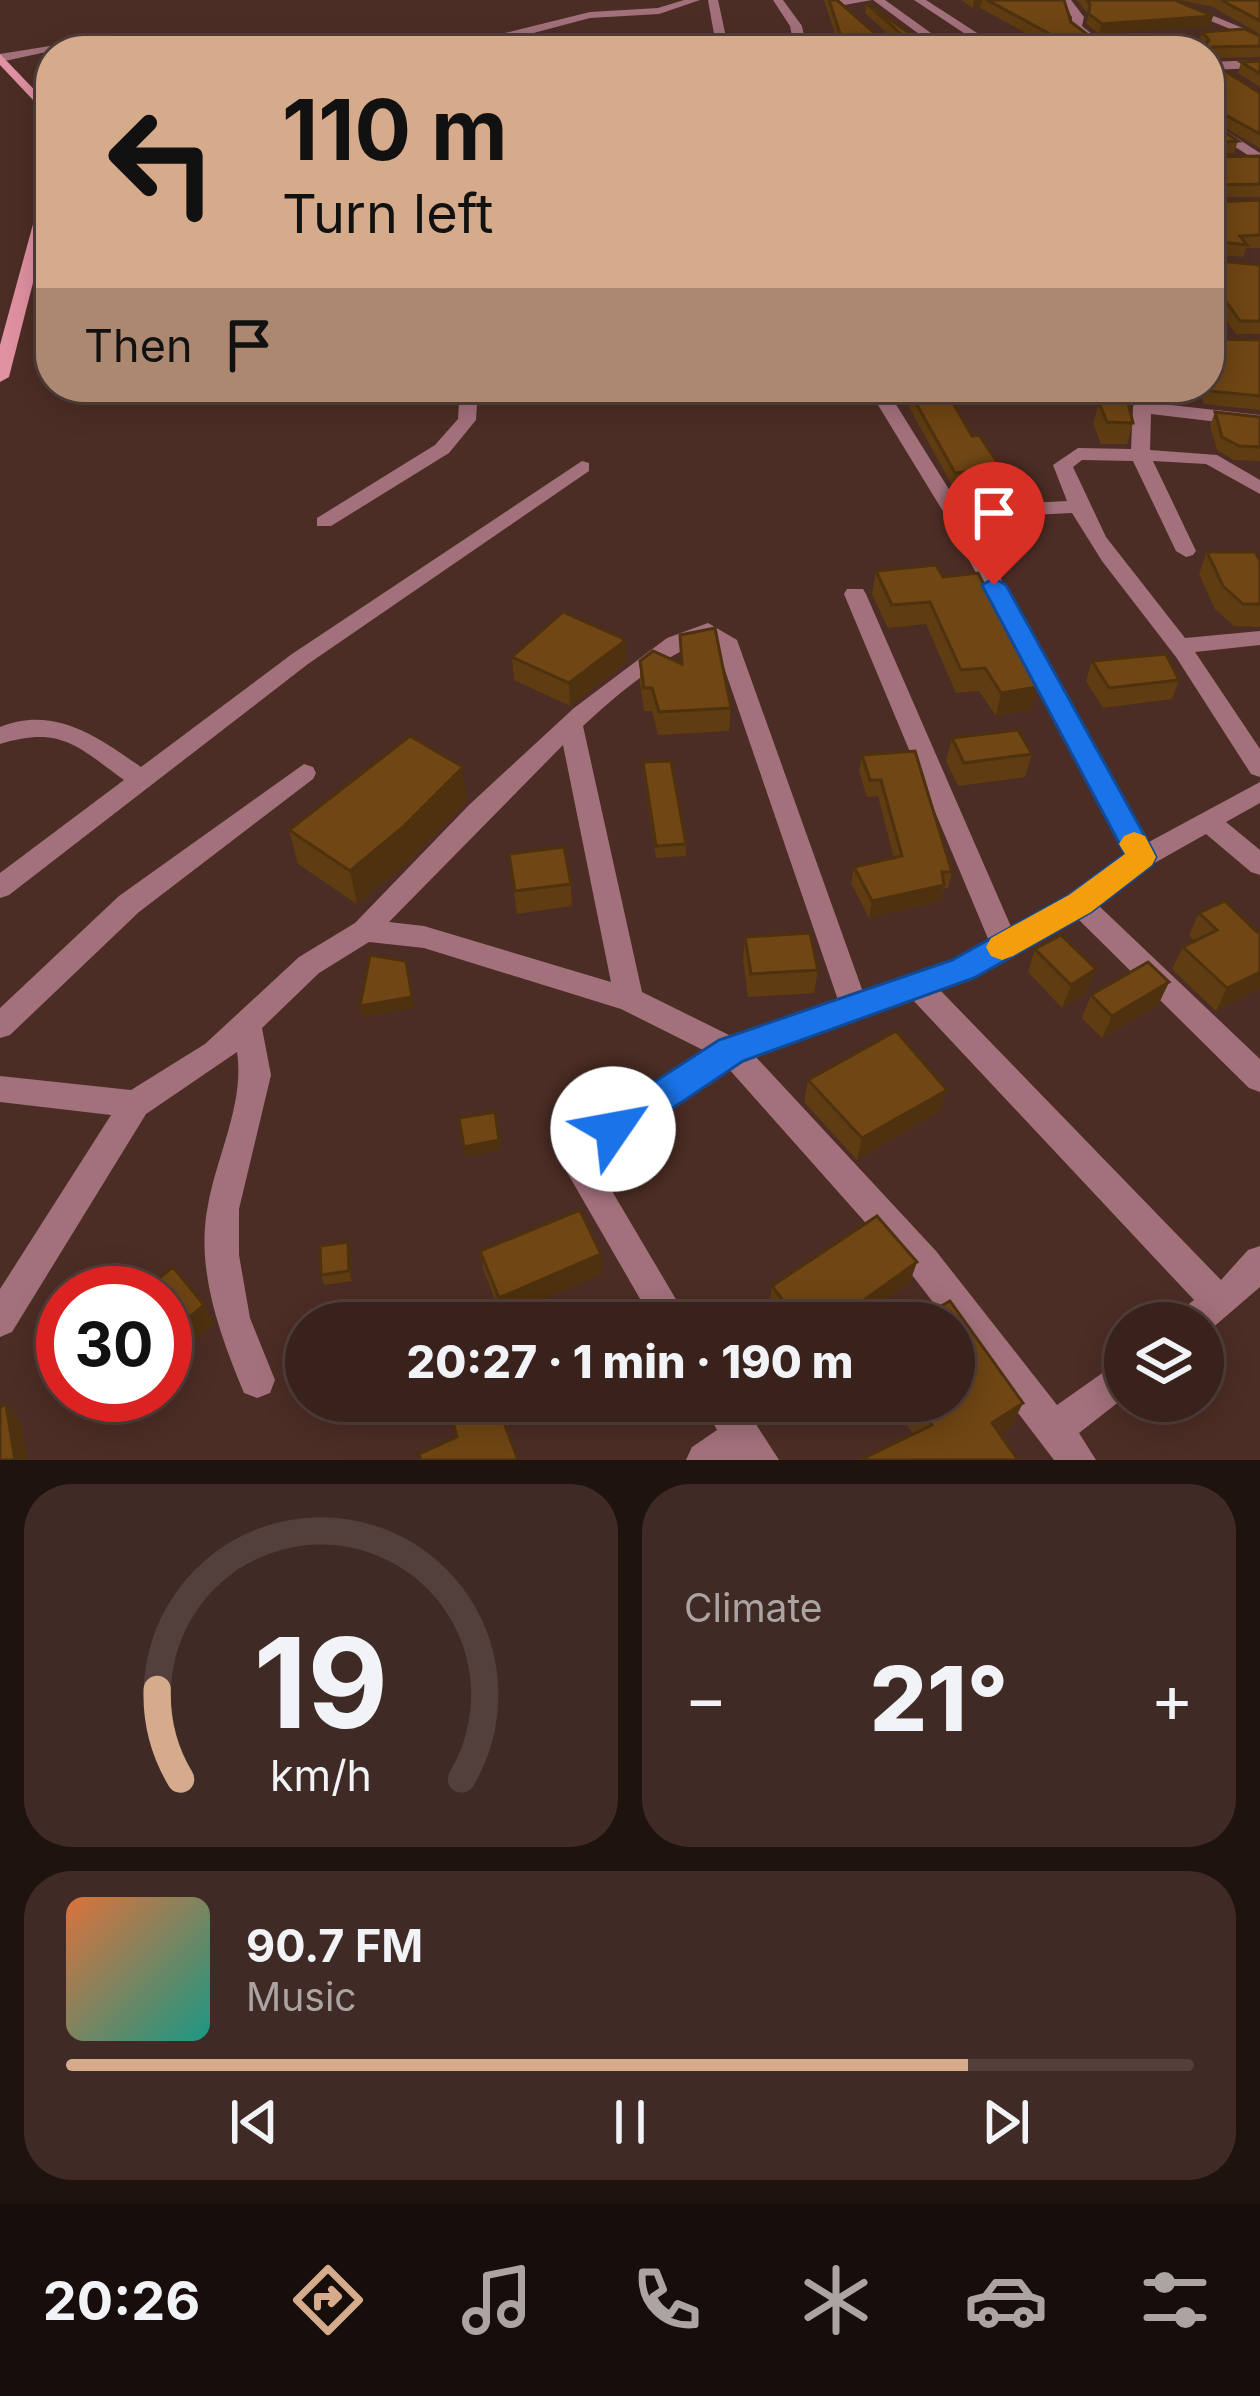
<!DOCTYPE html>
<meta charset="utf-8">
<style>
:root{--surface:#39221c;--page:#402a25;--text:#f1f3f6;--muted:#aba4a3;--line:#533f3b;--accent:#d6ab8b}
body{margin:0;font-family:Inter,sans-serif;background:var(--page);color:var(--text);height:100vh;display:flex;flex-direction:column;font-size:45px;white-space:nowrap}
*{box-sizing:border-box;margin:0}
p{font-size:39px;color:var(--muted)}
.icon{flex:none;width:66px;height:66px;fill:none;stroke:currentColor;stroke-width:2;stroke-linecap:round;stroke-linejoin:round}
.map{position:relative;height:1460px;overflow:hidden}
.details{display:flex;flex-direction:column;gap:24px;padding:24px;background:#1f130f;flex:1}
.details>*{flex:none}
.guide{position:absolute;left:36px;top:36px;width:1188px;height:366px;border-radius:48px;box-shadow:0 6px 30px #0003,0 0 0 3px var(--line);background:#d6ab8b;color:#111;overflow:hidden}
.fabs{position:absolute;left:1104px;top:1302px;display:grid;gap:24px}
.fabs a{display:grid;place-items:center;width:120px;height:120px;border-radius:50%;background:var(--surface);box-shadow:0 6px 30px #0003,0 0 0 3px var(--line);font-size:60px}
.speed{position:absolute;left:36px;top:1266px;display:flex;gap:24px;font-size:60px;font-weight:700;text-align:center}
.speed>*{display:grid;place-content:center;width:156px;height:156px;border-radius:50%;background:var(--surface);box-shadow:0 6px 30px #0003,0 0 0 3px var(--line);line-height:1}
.speed .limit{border:18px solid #d22;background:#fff;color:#111}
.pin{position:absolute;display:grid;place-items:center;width:102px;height:102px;color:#fff;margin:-123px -51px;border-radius:50% 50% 50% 0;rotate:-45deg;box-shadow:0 0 12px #0007}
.pin .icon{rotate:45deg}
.me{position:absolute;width:132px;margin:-66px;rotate:57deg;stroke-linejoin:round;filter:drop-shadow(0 0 9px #0008)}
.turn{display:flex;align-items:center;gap:42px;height:252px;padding:0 48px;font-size:54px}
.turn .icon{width:156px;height:156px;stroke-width:2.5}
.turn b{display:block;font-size:84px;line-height:102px}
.then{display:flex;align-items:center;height:114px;padding:0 48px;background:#0003;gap:24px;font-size:45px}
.big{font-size:90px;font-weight:800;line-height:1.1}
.details .tile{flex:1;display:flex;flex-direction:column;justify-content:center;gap:18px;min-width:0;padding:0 42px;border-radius:48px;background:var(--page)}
.details .dial{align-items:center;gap:0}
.dial svg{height:312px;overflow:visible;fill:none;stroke:var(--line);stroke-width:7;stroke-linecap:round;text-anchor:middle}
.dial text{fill:var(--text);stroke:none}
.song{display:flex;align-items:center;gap:36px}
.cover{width:144px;height:144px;border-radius:18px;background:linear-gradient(135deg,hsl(20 70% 55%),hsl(170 70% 35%))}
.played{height:12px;border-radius:6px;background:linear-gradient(90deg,var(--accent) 80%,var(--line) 80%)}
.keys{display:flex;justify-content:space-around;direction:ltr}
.heat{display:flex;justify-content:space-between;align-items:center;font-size:66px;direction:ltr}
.details .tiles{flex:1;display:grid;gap:24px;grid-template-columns:1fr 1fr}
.tile:last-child{grid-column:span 2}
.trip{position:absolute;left:285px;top:1302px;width:690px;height:120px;border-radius:60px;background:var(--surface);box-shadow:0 6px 30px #0003,0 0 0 3px var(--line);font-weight:800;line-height:120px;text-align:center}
.dock{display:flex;height:192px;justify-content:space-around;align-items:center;background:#170e0b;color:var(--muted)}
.dock .icon{width:84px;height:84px}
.dock .selected{color:var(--accent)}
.dock b{font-size:54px;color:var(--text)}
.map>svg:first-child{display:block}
</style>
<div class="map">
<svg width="1260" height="1460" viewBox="0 0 1260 1460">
<rect width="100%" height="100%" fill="#4c2d25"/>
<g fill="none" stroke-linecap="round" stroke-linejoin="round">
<g fill="#a3717c" fill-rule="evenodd">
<polygon points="684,0 700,0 659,14 590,18 465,51 342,51 320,46 233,44 51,51 0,62 0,54 56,45 233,38 320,40 344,44 465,43 590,12 658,8"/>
<polygon points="708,0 718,0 729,51 717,51"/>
<polygon points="773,0 783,0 802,26 807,51 795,51 790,26"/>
<polygon points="838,0 872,0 839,6 834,3"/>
<polygon points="873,0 885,0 956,51 942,51"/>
<polygon points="914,0 926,0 1005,51 991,51"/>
<polygon points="1060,0 1071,0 1084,17 1082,26 1098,39 1177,34 1202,51 1188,51 1175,41 1095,48 1072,29 1072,17"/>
<polygon points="1160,0 1175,0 1250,31 1240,33"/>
<polygon points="1260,60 1260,68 1209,70 1209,62"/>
<polygon points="1209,120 1260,153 1260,163 1209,130"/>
<polygon points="460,387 478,387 476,420 449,453 331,526 317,526 317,518 435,445 458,419"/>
<path d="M867,387h18l75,120 107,-6 -14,-36 25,-17 53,1 2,-42 7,-20h18l-5,16 107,12v12l-109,-13 -1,36 67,5 43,25v14l-54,-30 -53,-3 43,90 -3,4 -7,2 -10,-6 -43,-90 -51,-1 -9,7 33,70 79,101 75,-7v14l-65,7 65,97v28l-9,-3 -75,-117 -74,-96 -30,-48 -105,5 180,325 113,-61v21l-34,19 34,28v25l-9,-3 -45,-38 -55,31 -53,40 162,154v33l-11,-4 -172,-170 -104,59 -34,12 282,291 27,-30 12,-4v41l-57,49v-13h-28l5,-12 14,-11 -282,-301 -158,56 182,196 121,154 68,-48v40l-46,36 17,27h-42l-100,-131v-6h-5l-37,-48 -184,-207 -135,91 97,164h-36l-97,-168 5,-10 143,-94 -84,-42 -197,-61 -55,-6 -50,31 -57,55 9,47 -32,134v46l11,63 25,62 -5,13 -13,5 -13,-5c-24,-58 -49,-124 -36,-188 9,-50 37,-103 29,-153l-91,62 -134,218 -12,5v-48l111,-174 -111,-13v-26l131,14 74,-46 94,-87 56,-34 114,-118 105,-97 93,-70 41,-15 29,17 126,352 90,-31 36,-20 -145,-347 3,-5h16l3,5 146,335 58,-33 57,-41 -183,-342zM707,639l9,5 122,356 -105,37 -91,-45 -59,-266c37,-34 77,-68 124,-87zM563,745l48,237 -187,-56 -35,-4z"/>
<path d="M582,461l7,2v8l-281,193 -299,231 -9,3v-25l124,-93c-48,-35 -64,-54 -124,-36v-17c54,-22 98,10 141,40l151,-113z"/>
<polygon points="304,764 313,767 316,773 313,779 139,912 10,1035 0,1038 0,1008 119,896"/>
<polygon points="702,1401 741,1401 779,1460 686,1460 692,1447 717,1430"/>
</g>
<g fill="#e091a2" fill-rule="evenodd">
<polygon points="0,54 51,107 51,119 0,65"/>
<polygon points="51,180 51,212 9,377 0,382 0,345 44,184"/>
</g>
</g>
<g fill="#5f3c11">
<polygon points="824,0 837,0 887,44 900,45 865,13 866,3 935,51 841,51"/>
<polygon points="961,0 1064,0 1071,22 1101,45 1201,45 1199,43 1202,32 1260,36 1260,57 1210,58 1057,50 980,8 973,8"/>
<polygon points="1077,0 1175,0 1210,26 1099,34 1087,24 1088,14"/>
<polygon points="1180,0 1260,0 1260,34 1213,7"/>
<polygon points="1209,61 1260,93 1260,148 1210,119 1210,122 1238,141 1234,153 1209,155 1209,157 1260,156 1260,197 1211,197 1213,202 1260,200 1260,248 1246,248 1243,257 1211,254 1212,260 1260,265 1260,334 1236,334 1209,296"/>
<polygon points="1260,61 1260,87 1238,73 1241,62"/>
<polygon points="1213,339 1260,340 1260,410 1204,404 1199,387 1209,387"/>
<polygon points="898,387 944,387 972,436 1002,469 999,483 953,487"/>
<polygon points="1099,403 1133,423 1127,444 1101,444 1093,424"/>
<polygon points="1215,412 1260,417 1260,461 1234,460 1217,450 1210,426"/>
<polygon points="1207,552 1260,561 1260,627 1234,626 1215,609 1199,574"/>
<polygon points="876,571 943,577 1037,687 1031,710 996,716 979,691 956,693 926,624 888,628 872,594"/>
<polygon points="680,635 731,708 729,731 658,735 652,711 644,711 640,683 640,661 680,663"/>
<polygon points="512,657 626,662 570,706 514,680"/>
<polygon points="1092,661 1179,680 1172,699 1103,708 1086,681"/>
<polygon points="952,738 1032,754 1025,777 958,786 946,761"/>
<polygon points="862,755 952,872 948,888 944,888 940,901 869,918 851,883 854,867 894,858 878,796 867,797 859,771"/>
<polygon points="643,762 686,844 686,856 656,858 643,773"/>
<polygon points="467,801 409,861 357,904 298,864 289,830"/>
<polygon points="509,854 571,884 572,906 517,914"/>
<polygon points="1199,913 1257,932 1260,930 1260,988 1216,1011 1172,969 1183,947 1194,941 1189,935"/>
<polygon points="745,937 818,970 814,993 748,997 743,960"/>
<polygon points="1035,949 1087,992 1062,1008 1028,972"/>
<polygon points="1169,982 1158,1005 1102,1038 1082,1018 1091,995"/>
<polygon points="808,1080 940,1111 857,1160 804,1102"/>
<polygon points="348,1242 351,1252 352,1281 324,1285 321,1275"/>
<polygon points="480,1251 601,1274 517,1311 498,1308 484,1271"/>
<polygon points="910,1282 854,1323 782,1323 769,1306 772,1286"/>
<polygon points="891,1401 954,1401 1011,1427 1000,1434 913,1434"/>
</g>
<g fill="#4e310e">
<polygon points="974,0 982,0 980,8 973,8"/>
<polygon points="1213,16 1210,26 1099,34 1102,24"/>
<polygon points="626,640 626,662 570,706 569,683"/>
<polygon points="1037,687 1031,710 996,716 1001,693"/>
<polygon points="463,767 467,801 409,861 357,904 350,871"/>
<polygon points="944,885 940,901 869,918 872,901"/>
<polygon points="1096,969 1087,992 1062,1008 1071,985"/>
<polygon points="1260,972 1260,988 1216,1011 1227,988"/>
<polygon points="1169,982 1158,1005 1102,1038 1112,1016"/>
<polygon points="412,997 415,1008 362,1017 360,1006"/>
<polygon points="947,1090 940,1111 857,1160 862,1138"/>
<polygon points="499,1140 501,1150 465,1157 464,1147"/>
<polygon points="348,1242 351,1252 352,1281 349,1271"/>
<polygon points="601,1254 601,1274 502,1318 499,1298"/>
<polygon points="917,1262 910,1282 854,1323 832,1323"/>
<polygon points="204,1305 214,1324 165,1366 165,1338"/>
<polygon points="505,1401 543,1401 543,1404 500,1421 497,1404"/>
<polygon points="1023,1403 1011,1427 980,1447 992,1423"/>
<polygon points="6,1404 21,1422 28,1460 15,1460"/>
</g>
<g fill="#6f4614" stroke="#4e310e" stroke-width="3">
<polygon points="829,0 837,0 887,44 903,45 908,40 866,3 935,51 854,51 843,43"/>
<polygon points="987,0 1064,0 1071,22 1101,45 1176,35 1188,44 1205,45 1209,40 1202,32 1244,29 1260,36 1260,46 1213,47 1209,56 1209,51 1049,51 1074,47"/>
<polygon points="1087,0 1175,0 1213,16 1102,24 1089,14 1090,4"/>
<polygon points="1221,0 1260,0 1260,21"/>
<polygon points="1209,61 1260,93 1260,134 1209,106"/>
<polygon points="1260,61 1260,74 1241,62"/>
<polygon points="1209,109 1210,122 1238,141 1209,143 1209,157 1260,156 1260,184 1212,185 1209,189"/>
<polygon points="1209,192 1213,202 1260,200 1260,235 1240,236 1247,245 1213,241 1209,245"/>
<polygon points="1209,248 1212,260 1260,265 1260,321 1240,321 1209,278"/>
<polygon points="1209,334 1213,339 1260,340 1260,396 1209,391"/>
<polygon points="907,387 944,387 972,436 979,435 1002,469 955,473"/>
<polygon points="1099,403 1128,403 1133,423 1107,422"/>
<polygon points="1215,412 1260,417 1260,447 1239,446 1222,437"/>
<polygon points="1207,552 1255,552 1260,561 1260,604 1243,604 1223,586"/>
<polygon points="936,565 943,577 978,573 1037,687 1001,693 985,668 961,670 930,602 892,605 876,571"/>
<polygon points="563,612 626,640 569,683 512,657"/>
<polygon points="715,628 731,708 659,712 652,688 644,688 640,661 653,651 682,664 680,635"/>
<polygon points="1166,654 1179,680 1109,688 1092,661"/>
<polygon points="1018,730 1032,754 964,763 952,738"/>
<polygon points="410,736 463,767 403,827 350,871 289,830"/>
<polygon points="915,751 952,872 942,872 944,885 872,901 854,867 902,856 881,780 870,780 862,755"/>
<polygon points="671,761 686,844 656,846 643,762"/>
<polygon points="564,847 571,884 515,891 509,854"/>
<polygon points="1225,901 1257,932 1260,930 1260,972 1227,988 1183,947 1217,930 1199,913"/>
<polygon points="810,933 818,970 751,974 745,937"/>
<polygon points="1061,935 1096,969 1071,985 1035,949"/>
<polygon points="370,955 406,961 412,997 360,1006"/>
<polygon points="1148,962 1169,982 1112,1016 1091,995"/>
<polygon points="896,1031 947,1090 862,1138 808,1080"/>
<polygon points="495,1112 499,1140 464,1147 459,1118"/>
<polygon points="580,1210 601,1254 499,1298 480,1251"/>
<polygon points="877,1216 917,1262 832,1323 800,1323 772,1286"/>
<polygon points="348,1242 349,1271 321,1275 320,1246"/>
<polygon points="173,1267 204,1305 165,1338 165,1293 141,1293"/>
<polygon points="950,1301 1023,1403 992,1423 1018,1460 860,1460 932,1425 916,1401 954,1401 954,1323 912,1323"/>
<polygon points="515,1302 521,1323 457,1323"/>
<polygon points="447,1401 505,1401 497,1404 518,1460 421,1460 419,1454 457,1437"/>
<polygon points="6,1404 15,1460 0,1460 0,1407"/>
</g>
<polygon fill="#1a73e8" stroke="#114b97" stroke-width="3" points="994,578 1006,585 1152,849 1156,857 1152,865 1091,912 974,978 743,1061 625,1140 613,1145 600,1140 595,1129 600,1117 719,1040 952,960 1069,895 1125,854 982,585"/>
<polygon fill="#f59e0b" points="1134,832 1145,836 1156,857 1152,865 1091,912 1013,956 1002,960 991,956 986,947 991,938 1069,895 1125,854 1119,844 1124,836"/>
</svg>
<div class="fabs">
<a><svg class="icon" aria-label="layers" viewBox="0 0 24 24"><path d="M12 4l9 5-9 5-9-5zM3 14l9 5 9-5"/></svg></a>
</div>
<div class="speed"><div class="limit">30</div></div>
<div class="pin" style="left:994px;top:585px;background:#d93025"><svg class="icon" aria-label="arrive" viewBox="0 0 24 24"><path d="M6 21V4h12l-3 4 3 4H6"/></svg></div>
<svg class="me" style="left:613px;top:1129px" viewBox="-20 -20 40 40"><circle r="19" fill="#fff"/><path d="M0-13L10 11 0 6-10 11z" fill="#1a73e8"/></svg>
<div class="trip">20:27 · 1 min · 190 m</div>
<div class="guide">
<div class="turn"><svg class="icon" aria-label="left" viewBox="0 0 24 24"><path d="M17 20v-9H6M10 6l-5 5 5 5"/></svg><div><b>110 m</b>Turn left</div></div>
<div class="then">Then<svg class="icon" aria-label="arrive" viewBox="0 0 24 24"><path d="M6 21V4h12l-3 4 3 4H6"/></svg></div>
</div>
</div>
<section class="details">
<div class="tiles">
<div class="tile dial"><svg viewBox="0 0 100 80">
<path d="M14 69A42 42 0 1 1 86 69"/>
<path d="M14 69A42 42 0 0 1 8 46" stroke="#d6ab8b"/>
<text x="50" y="56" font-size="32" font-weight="700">19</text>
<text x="50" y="72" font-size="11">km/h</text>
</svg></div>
<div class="tile"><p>Climate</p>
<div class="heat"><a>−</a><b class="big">21°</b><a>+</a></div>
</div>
<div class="tile">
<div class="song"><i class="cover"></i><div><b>90.7 FM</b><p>Music</p></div></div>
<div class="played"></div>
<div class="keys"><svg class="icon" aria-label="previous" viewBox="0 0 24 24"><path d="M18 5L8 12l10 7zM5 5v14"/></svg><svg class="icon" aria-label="pause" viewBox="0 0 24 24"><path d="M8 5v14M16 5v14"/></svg><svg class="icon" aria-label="next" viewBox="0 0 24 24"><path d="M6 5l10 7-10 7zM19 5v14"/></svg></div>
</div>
</div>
</section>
<nav class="dock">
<b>20:26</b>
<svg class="icon selected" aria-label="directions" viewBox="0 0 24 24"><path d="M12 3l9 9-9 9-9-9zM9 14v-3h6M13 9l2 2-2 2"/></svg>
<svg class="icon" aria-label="music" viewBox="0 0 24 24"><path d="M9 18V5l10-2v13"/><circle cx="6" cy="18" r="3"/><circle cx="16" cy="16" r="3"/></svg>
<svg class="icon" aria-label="phone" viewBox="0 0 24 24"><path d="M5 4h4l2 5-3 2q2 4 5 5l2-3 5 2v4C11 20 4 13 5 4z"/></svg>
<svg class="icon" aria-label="climate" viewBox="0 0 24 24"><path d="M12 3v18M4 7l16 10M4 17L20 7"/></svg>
<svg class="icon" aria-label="car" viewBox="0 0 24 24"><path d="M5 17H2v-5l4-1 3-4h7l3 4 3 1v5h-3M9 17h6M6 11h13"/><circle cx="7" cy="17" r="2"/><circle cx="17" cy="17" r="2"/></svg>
<svg class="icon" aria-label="filters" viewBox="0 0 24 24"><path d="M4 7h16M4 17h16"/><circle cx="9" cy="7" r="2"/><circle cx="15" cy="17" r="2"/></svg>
</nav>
